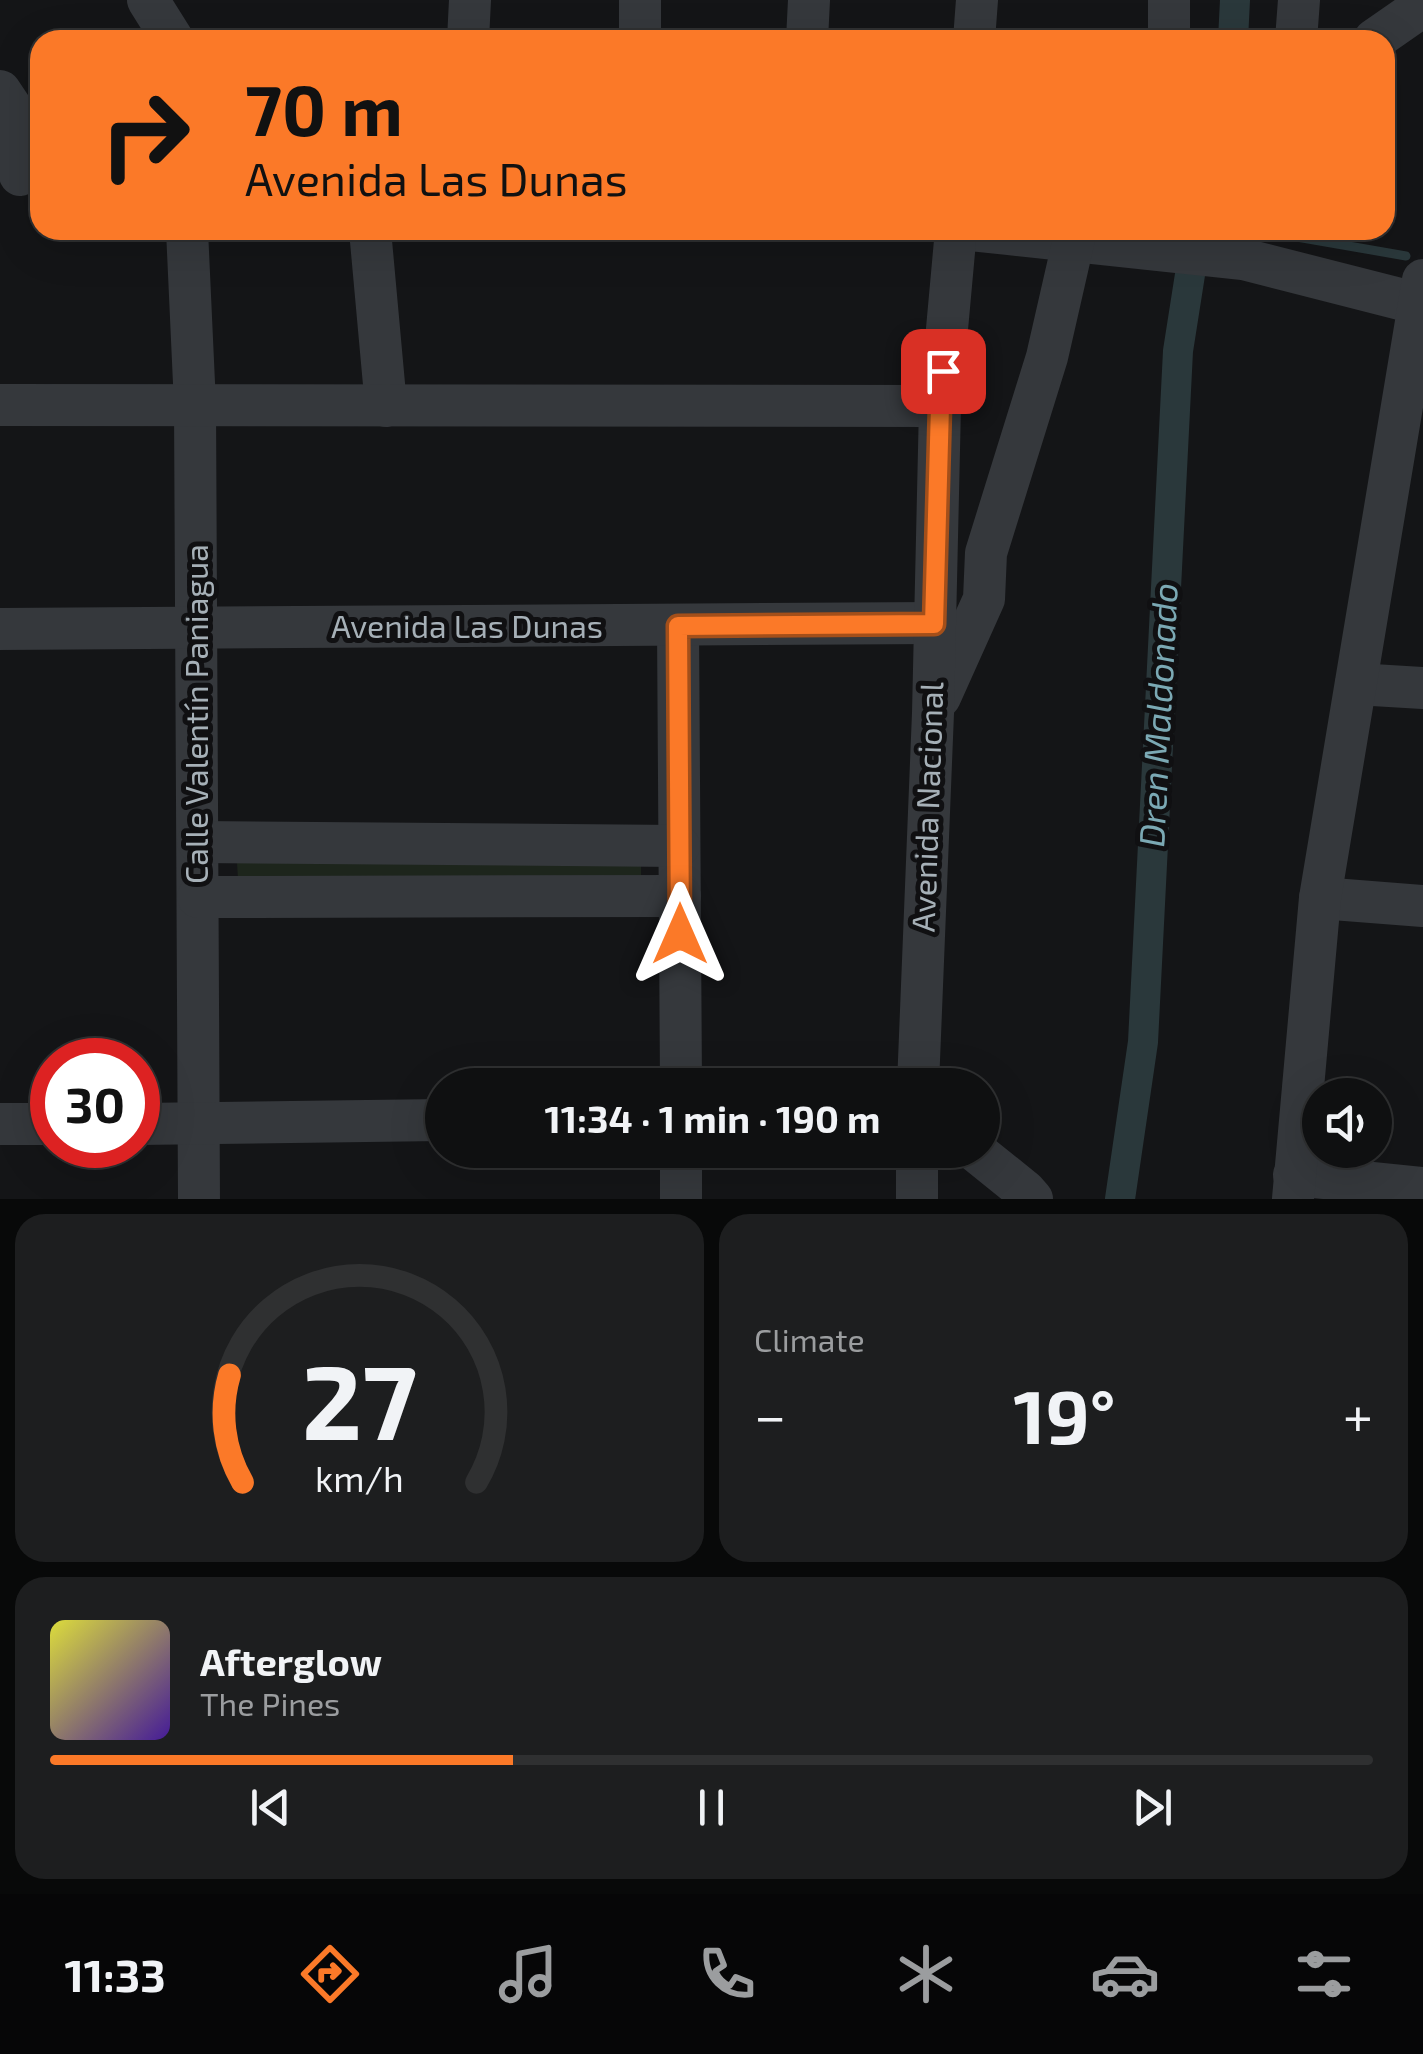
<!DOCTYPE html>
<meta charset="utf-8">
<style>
:root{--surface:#0f1011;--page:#1d1e1f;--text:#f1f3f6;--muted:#9b9d9f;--line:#2f3031;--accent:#fb7928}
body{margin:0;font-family:"Exo 2",sans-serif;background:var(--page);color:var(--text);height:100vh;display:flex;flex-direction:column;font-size:38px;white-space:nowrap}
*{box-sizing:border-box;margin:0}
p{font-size:32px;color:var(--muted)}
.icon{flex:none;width:55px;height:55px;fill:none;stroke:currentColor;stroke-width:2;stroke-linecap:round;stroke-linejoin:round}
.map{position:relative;height:1199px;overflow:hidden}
.sheet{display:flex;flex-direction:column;gap:15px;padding:15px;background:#080909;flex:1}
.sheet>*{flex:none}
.guide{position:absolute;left:30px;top:30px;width:1365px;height:210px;border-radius:30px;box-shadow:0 10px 40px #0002,0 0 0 2px var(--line);background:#fb7928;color:#111;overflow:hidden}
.fabs{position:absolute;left:1302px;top:1078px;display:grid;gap:20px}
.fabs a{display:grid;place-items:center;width:90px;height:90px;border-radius:50%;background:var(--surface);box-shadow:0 10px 40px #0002,0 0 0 2px var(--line);font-size:50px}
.speed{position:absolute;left:30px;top:1038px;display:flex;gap:20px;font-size:50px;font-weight:700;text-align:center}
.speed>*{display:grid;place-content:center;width:130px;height:130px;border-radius:50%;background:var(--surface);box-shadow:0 10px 40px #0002,0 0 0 2px var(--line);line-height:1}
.speed .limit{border:15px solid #d22;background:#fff;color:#111}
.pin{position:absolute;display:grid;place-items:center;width:85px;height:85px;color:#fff;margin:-42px;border-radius:20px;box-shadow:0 5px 15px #0006}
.me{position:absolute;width:110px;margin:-55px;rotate:0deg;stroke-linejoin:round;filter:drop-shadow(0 0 8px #0008)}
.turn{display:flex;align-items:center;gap:35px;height:210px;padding:0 50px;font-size:45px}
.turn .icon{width:130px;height:130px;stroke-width:2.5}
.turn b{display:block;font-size:70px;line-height:85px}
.big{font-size:75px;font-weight:700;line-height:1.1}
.sheet .widget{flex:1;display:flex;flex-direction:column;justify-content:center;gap:15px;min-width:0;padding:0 35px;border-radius:30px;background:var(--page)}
.sheet .dial{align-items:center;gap:0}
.dial svg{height:260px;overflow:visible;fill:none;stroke:var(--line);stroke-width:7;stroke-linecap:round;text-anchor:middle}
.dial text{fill:var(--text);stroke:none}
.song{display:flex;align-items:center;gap:30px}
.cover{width:120px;height:120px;border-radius:15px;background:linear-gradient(135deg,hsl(60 70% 55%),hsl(260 70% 35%))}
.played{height:10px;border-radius:5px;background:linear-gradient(90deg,var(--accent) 35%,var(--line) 35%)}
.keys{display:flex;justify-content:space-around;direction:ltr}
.heat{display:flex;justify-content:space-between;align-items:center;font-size:55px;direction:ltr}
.sheet .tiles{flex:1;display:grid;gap:15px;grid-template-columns:1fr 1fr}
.widget:last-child{grid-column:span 2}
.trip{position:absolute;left:425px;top:1068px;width:575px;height:100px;border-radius:50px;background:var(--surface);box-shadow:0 10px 40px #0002,0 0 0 2px var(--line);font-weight:700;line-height:100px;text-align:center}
.tab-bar{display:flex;height:160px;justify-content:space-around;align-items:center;background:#060607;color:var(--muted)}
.tab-bar .icon{width:70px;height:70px}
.tab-bar .on{color:var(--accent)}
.tab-bar b{font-size:45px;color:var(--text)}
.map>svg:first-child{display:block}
</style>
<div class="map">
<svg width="1423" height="1199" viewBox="0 0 1423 1199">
<rect width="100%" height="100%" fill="#141517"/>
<polygon fill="#1d251c" points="237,863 641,863 641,877 238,879"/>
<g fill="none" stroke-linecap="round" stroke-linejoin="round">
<polyline stroke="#2a383b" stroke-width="9" points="1256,230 1406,256"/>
<g stroke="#2a383b" stroke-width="30">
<polyline points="1233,40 1235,0"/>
<polyline points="1120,1199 1143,1042 1178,351 1197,230"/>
</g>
<g stroke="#35383c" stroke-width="42">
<polyline points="148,0 173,40"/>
<polyline points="1169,0 1169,40"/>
<polyline points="468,40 470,0"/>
<polyline points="640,40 640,0"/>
<polyline points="807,40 809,0"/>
<polyline points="974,40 977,0"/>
<polyline points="1296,40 1299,0"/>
<polyline points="1374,40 1423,6"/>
<polyline points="0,91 16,115 20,175"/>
<polyline points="187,230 195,405 199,1199"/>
<polyline points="370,230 386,406"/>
<polyline points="971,230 1243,259 1423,305"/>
<polyline points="0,405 940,406"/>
<polyline points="678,626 681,1085"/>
<polyline points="0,629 934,623"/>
<polyline points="1356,684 1423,688"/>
<polyline points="940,697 984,599 986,553 1047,357 1076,230"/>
<polyline points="198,842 679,846"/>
<polyline points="198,897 680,896"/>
<polyline points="1320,898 1423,906"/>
<polyline points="918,1085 933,713 940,406 956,230"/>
<polyline points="0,1124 52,1124"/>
<polyline points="138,1124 442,1120"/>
<polyline points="681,1150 681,1199"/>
<polyline points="917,1150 917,1199"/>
<polyline points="974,1150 1025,1191 1032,1199"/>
<polyline points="1294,1175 1423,1188"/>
<polyline points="1293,1199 1320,898 1423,280"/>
</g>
</g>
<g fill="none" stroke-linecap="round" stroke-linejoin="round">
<defs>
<polyline id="route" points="680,934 678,626 934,624 940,406 943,371"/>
</defs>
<use href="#route" stroke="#a34f1a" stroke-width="25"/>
<use href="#route" stroke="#fb7928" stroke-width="18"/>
</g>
<g text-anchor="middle" stroke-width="10" stroke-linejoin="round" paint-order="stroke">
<g font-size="32" fill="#a6b0b7" stroke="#101012">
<text x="467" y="638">Avenida Las Dunas</text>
<text transform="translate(197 714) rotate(-90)" y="11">Calle Valentín Paniagua</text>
<text transform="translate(928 807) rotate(-88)" y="11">Avenida Nacional</text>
</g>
<g font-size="35" font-style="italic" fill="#7ba9b4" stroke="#101012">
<text transform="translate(1159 715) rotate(-87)" y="12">Dren Maldonado</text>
</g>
</g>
</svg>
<div class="fabs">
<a><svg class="icon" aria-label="sound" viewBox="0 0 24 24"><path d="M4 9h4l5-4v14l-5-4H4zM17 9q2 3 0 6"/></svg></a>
</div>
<div class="speed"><div class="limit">30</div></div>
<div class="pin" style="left:943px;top:371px;background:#d93025"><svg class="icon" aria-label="arrive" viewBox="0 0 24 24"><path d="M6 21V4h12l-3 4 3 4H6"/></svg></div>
<svg class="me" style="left:680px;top:934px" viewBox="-20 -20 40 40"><path d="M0-17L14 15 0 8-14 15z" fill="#fb7928" stroke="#fff" stroke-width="4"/></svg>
<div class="trip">11:34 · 1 min · 190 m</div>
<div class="guide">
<div class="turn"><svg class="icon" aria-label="right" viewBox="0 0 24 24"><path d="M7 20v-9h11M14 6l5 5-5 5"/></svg><div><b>70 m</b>Avenida Las Dunas</div></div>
</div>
</div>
<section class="sheet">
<div class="tiles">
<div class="widget dial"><svg viewBox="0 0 100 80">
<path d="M14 69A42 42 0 1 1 86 69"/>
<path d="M14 69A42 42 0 0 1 10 36" stroke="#fb7928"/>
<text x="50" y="56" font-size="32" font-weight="700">27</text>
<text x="50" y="72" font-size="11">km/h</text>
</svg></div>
<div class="widget"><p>Climate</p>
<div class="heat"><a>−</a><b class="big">19°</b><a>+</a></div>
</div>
<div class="widget">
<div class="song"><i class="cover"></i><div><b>Afterglow</b><p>The Pines</p></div></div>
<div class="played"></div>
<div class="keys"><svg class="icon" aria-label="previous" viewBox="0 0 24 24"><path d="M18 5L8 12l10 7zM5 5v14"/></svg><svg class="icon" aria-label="pause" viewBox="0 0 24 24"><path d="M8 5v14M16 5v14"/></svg><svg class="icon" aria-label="next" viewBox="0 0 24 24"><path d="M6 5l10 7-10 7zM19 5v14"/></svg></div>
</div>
</div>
</section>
<nav class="tab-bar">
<b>11:33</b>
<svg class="icon on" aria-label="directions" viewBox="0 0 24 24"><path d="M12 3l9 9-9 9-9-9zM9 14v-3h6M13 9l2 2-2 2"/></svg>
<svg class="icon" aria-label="music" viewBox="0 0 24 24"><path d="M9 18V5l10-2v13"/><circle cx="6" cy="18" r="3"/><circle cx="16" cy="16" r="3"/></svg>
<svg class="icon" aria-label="phone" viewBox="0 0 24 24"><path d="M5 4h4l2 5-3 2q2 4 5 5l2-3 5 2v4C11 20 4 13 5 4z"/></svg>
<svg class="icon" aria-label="climate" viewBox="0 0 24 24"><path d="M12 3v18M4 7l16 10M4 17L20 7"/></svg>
<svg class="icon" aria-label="car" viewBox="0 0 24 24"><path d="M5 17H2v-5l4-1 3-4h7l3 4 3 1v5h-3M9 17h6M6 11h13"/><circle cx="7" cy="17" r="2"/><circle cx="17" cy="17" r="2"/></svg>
<svg class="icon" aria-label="filters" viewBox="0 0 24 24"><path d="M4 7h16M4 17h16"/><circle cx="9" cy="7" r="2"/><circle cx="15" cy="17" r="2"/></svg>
</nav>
